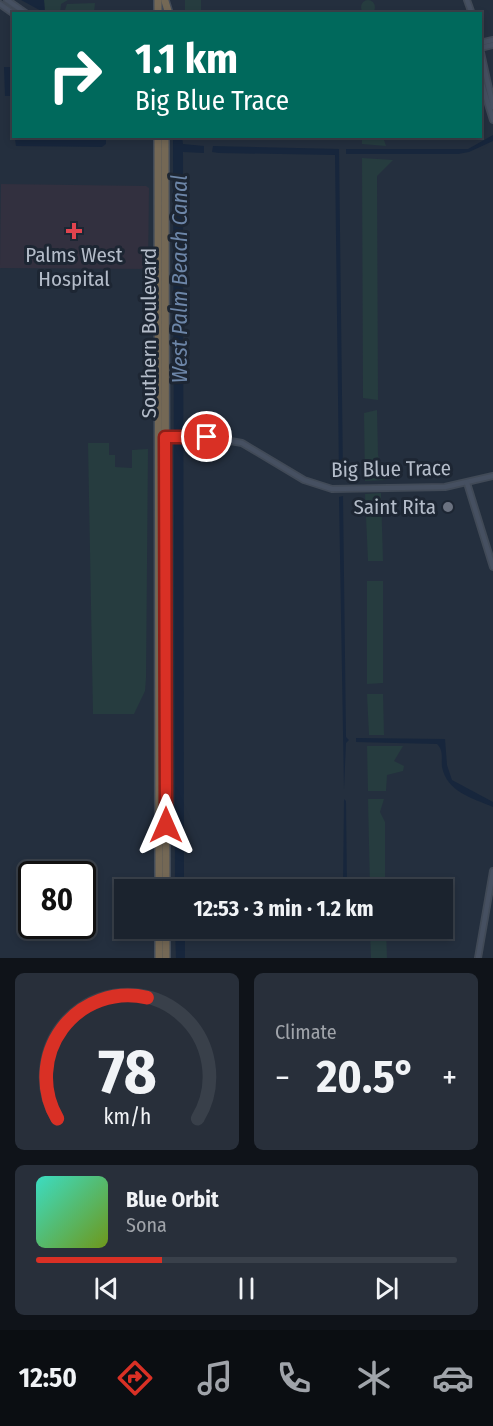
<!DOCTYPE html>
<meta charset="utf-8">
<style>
:root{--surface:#1b232e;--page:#282f3a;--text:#f1f3f6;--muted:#a0a4aa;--line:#39404a;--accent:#d93025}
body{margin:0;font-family:"Fira Sans Condensed",sans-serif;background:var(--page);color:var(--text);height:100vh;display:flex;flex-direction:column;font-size:22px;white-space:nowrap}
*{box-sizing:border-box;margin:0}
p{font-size:20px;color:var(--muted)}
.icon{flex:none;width:33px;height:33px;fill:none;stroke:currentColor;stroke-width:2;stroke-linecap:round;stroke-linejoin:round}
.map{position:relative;height:958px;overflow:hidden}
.side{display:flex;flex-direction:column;gap:15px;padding:15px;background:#0f1319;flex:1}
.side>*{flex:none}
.banner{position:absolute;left:12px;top:12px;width:470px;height:126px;border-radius:0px;box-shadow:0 3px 9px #0003,0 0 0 2px var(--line);background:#00695c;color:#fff;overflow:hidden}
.speed{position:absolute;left:18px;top:861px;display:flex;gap:12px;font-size:30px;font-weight:700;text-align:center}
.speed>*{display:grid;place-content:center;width:78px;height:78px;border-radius:50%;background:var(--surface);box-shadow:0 3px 9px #0003,0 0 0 2px var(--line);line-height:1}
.speed .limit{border:3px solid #111;border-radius:9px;background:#fff;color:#111}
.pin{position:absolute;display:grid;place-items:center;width:51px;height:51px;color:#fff;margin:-26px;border:3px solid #fff;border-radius:50%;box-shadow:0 2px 6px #0007}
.me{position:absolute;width:66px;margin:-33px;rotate:0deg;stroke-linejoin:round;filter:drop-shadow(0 0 4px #0008)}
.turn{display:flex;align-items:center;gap:21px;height:126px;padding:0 24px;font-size:27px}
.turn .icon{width:78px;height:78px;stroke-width:2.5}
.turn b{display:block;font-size:42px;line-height:51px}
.big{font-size:45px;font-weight:700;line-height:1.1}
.side .widget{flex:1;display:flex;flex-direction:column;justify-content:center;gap:9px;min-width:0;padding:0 21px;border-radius:9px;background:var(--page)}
.side .dial{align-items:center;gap:0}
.dial svg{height:156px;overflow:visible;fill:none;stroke:var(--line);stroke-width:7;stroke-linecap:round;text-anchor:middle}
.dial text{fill:var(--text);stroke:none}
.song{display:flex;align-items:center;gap:18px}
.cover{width:72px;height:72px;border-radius:9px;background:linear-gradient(135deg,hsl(170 70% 55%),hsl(80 70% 35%))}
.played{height:6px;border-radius:3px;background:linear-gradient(90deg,var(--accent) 30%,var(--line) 30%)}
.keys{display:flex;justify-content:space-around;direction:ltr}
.heat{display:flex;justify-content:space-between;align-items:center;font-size:33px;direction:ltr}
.side .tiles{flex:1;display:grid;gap:15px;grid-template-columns:1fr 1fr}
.widget:last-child{grid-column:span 2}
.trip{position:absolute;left:114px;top:879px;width:339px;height:60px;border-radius:0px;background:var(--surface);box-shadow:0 3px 9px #0003,0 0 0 2px var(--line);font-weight:700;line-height:60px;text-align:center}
.tabs{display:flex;height:96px;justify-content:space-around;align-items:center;background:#0b0e12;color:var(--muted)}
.tabs .icon{width:42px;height:42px}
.tabs .active{color:var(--accent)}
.tabs b{font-size:27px;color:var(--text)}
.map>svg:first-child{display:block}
</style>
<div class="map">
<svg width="493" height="958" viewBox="0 0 493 958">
<rect width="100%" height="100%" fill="#242f3e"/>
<polygon fill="#32303f" points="1,184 146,186 149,188 148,269 0,268"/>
<g fill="#263c3f">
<circle cx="368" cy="7" r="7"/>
<polygon points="44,0 68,0 61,4 60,14 45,13"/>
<rect x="185" y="0" width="16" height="13"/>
<polygon points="95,3 94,13 64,13 67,4"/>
<polygon points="362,137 383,137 386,146 362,144"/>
<polygon points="362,158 393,160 377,176 378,400 363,398"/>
<polygon points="377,410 378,455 386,480 365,481 364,413"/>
<polygon points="88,443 109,443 109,455 115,455 115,467 132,468 132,450 148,449 146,678 145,691 134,714 93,714"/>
<polygon points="381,493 383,561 368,561 365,494"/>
<polygon points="383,581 383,683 367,684 367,581"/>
<polygon points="367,694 383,694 384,735 369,735"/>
<polygon points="367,746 403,746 394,761 404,766 403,771 387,775 386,791 368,791"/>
<polygon points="368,799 384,799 380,812 385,822 385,889 370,889"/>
<polygon points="370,929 386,929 387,958 371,958"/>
</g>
<g fill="#17263c">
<polygon points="21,0 44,0 45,13"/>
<polygon points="4,67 13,67 13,96 5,96"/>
<polygon points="493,135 493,141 469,152 458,154 346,154 346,149 468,149"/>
<polygon points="18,136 101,137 106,140 106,144 102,147 16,146 15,139"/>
<polygon points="173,137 182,137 183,144 204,146 204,153 183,152 184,890 175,889"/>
<polygon points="213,146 339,149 343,477 339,476 335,155 219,153 212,152"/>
<polygon points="343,496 346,737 349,740 346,743 344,789 339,497"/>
<path d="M356,738l89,1 2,26 5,15 41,22v5c-21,-9 -46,-15 -51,-40 -1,-9 2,-16 -5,-23l-81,-2z"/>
<polygon points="344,799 346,801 347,890 343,889"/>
<polygon points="175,929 185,929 185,958 176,958"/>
</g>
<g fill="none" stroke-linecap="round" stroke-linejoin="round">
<defs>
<g id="secondary">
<polyline points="7,0 27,14"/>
<polyline points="467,0 472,14"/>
<polyline points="0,4 14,14"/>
<polyline points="480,43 493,40"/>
<polyline points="480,48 493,107"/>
<polyline points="480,48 493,45"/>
<polyline points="480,78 493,120"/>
<polyline points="163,437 207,437 242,443 304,480 332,489 445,487 493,476"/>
<polyline points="467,483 493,567"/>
<polyline points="478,958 493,871"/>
</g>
<g id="highway">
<polyline points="158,0 158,14"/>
<polyline points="165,1 169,14"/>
<polyline points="158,136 159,890"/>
<polyline points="165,136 166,890"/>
<polyline points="159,928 159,958"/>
<polyline points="166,928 166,958"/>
</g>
</defs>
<use href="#secondary" stroke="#414a57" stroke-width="8"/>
<use href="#highway" stroke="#434c59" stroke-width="10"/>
<use href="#secondary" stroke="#465061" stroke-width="4.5"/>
<use href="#highway" stroke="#746855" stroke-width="7"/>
</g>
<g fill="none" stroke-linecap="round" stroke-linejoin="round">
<defs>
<polyline id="route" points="166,825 165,437 207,437"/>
</defs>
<use href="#route" stroke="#8d1f18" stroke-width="15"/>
<use href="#route" stroke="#d93025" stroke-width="10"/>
</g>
<path fill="#e0444e" stroke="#1d2633" stroke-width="2" d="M71 222h6v6h6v6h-6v6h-6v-6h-6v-6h6z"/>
<circle fill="#6b7280" stroke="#1d2633" stroke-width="2" cx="448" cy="507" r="6"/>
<g text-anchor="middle" stroke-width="6" stroke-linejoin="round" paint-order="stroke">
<g font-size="21" fill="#b4bcc9" stroke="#1d2633">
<text x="74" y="262">Palms West<tspan x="74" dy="24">Hospital</tspan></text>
<text x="436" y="514" text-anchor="end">Saint Rita</text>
</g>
<g font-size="21" fill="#b4bcc9" stroke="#1d2633">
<text transform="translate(149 333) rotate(-90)" y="7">Southern Boulevard</text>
<text transform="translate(391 469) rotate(-1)" y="7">Big Blue Trace</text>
</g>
<g font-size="22" font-style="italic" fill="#6d86a8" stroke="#1d2633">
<text transform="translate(179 279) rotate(-90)" y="8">West Palm Beach Canal</text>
</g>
</g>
</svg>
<div class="speed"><div class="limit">80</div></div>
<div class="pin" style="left:207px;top:437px;background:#d93025"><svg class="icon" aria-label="arrive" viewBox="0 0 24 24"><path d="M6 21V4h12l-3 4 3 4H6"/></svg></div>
<svg class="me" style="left:166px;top:825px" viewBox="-20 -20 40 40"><path d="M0-17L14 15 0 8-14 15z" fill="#d93025" stroke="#fff" stroke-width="4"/></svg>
<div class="trip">12:53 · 3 min · 1.2 km</div>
<div class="banner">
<div class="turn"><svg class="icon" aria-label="right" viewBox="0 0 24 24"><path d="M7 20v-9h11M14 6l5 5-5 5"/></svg><div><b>1.1 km</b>Big Blue Trace</div></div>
</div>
</div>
<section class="side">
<div class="tiles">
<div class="widget dial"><svg viewBox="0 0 100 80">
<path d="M14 69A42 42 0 1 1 86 69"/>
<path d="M14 69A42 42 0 0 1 60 7" stroke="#d93025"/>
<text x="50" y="56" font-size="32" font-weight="700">78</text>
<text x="50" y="72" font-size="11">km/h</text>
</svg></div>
<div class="widget"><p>Climate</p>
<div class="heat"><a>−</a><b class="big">20.5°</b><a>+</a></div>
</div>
<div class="widget">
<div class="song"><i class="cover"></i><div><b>Blue Orbit</b><p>Sona</p></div></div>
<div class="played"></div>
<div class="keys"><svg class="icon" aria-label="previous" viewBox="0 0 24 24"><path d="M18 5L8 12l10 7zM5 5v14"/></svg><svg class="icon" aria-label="pause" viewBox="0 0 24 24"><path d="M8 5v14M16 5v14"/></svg><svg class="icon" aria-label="next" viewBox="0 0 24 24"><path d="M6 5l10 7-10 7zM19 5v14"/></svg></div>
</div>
</div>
</section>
<nav class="tabs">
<b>12:50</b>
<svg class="icon active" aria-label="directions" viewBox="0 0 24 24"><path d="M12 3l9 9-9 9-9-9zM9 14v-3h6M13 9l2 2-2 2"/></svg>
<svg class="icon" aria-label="music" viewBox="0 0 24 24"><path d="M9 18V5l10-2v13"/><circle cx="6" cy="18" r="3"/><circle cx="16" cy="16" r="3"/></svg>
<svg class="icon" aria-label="phone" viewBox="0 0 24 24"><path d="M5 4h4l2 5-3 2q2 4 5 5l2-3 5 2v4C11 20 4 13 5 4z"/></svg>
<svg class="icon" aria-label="climate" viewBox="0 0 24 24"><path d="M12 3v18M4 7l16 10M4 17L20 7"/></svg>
<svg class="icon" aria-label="car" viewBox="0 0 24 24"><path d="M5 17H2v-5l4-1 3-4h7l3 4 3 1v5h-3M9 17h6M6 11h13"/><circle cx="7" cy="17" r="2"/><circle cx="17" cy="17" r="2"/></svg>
</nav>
